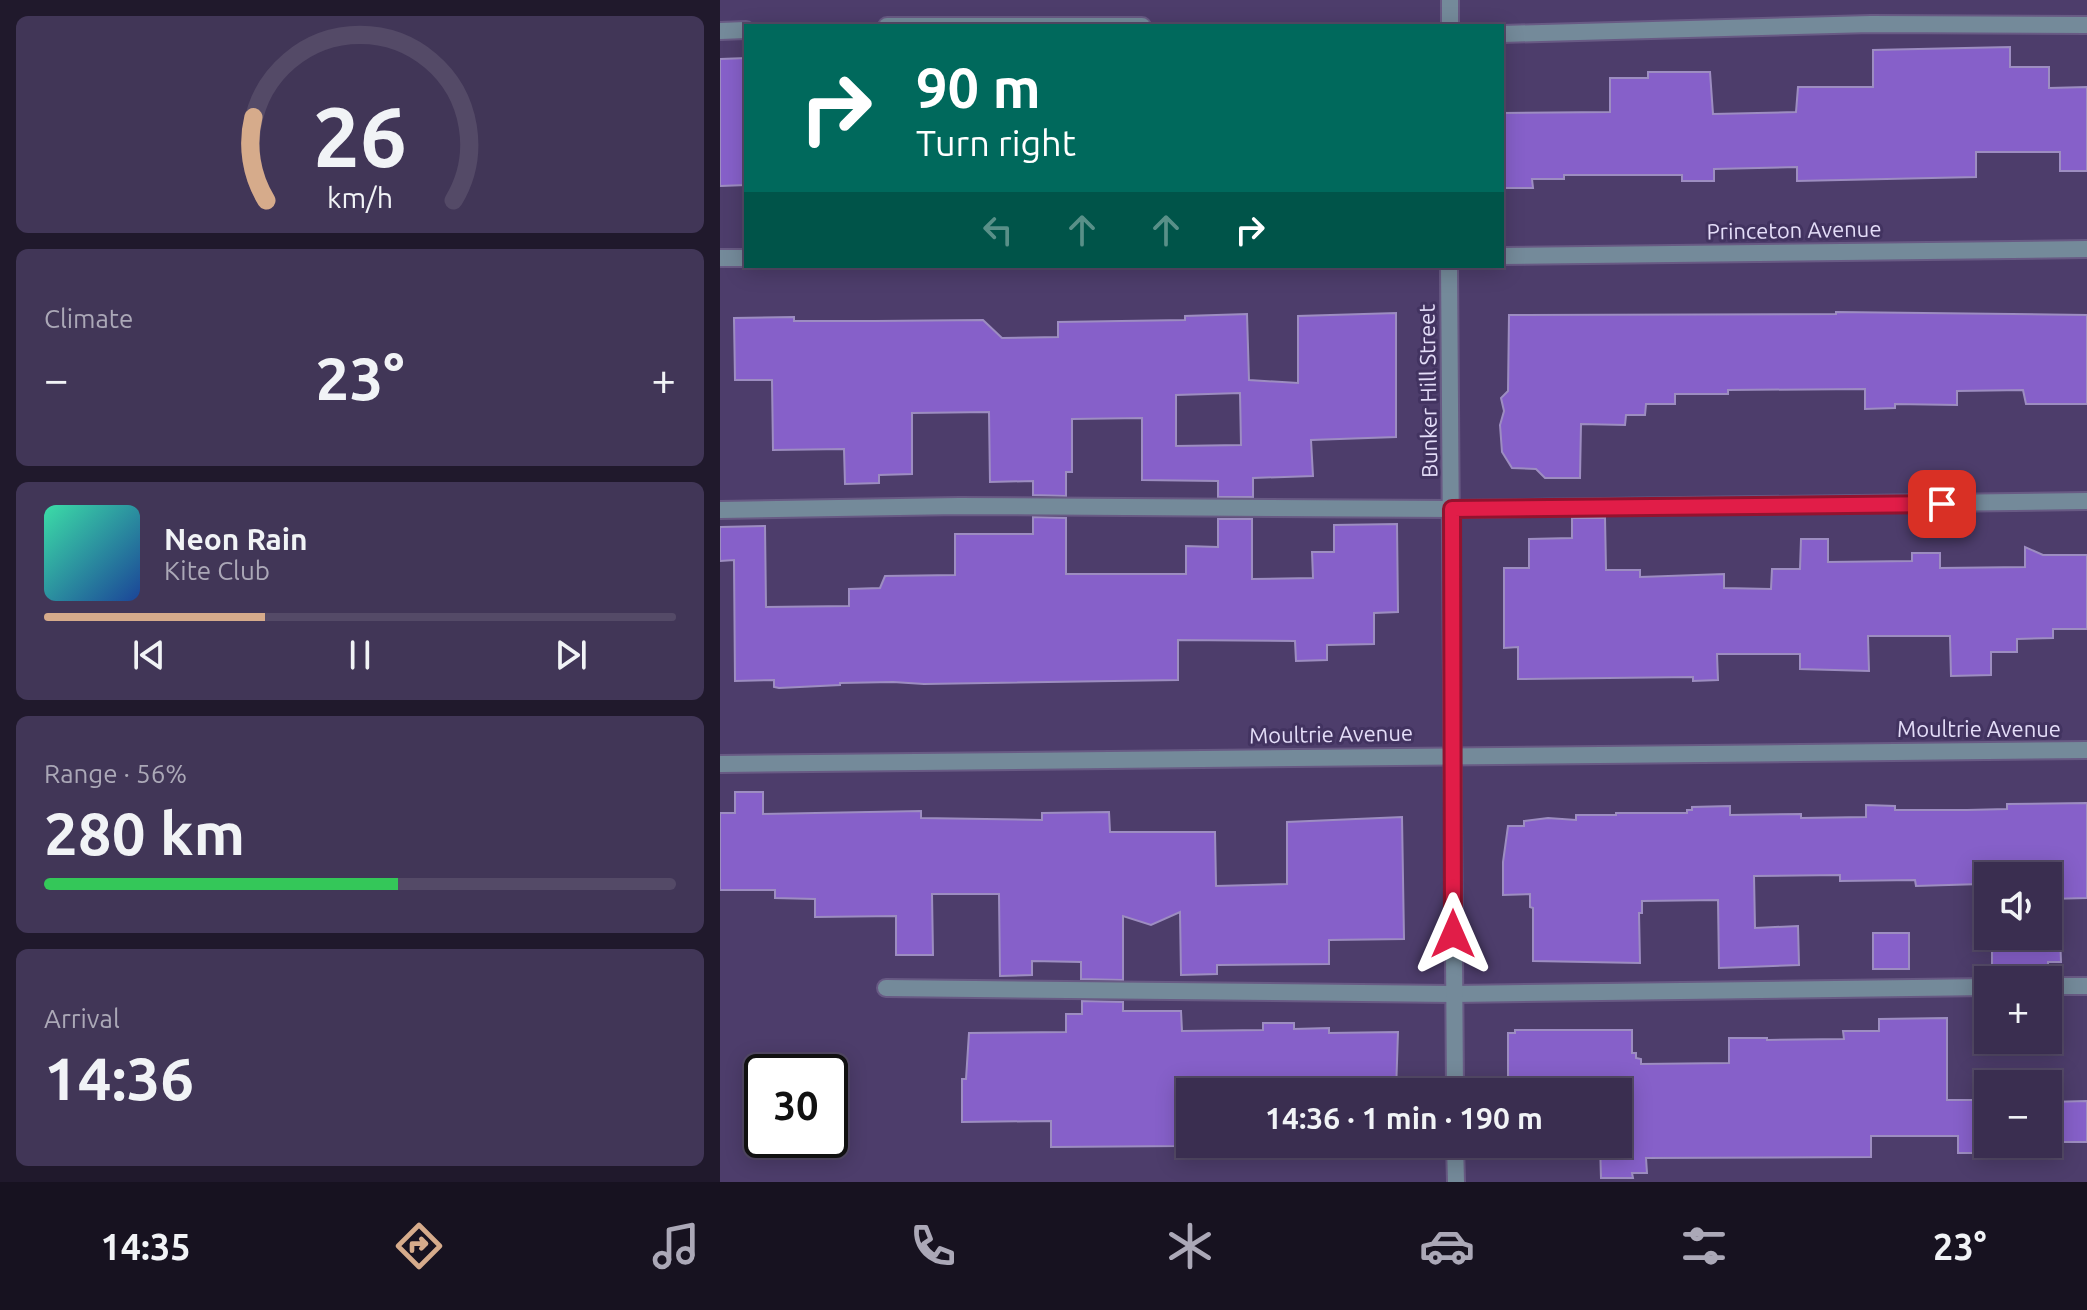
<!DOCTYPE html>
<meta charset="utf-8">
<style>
:root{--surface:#3a2e50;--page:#413657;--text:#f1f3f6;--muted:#aba8b7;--line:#544a67;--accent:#d6ab8b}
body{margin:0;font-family:Ubuntu,sans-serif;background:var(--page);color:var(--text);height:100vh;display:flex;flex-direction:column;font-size:30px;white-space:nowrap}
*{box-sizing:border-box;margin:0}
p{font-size:26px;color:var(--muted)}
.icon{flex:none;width:44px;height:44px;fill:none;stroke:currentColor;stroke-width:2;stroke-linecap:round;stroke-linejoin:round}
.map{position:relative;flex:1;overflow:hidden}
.details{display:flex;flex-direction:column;gap:16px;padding:16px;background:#20192c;width:720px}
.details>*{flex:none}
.top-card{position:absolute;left:24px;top:24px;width:760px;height:244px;border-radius:0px;box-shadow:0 4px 20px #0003,0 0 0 2px var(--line);background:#00695c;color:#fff;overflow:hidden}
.fabs{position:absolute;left:1254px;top:862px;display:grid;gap:16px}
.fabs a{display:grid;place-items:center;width:88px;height:88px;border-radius:0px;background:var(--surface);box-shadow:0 4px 20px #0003,0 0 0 2px var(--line);font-size:40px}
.speed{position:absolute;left:24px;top:1054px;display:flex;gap:16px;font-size:40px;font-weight:700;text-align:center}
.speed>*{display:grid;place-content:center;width:104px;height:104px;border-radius:50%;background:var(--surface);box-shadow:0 4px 20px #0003,0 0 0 2px var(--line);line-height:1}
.speed .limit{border:4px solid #111;border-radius:12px;background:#fff;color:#111}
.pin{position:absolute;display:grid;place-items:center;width:68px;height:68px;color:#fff;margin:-34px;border-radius:16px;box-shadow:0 4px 12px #0006}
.me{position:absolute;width:88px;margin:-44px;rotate:0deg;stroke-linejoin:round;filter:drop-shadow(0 0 6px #0008)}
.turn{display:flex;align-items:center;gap:28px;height:168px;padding:0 40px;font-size:36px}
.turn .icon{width:104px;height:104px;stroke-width:2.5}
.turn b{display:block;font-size:56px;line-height:68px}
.lanes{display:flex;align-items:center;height:76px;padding:0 40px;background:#0003;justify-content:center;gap:40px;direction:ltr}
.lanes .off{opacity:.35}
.big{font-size:60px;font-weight:600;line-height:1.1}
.details .card{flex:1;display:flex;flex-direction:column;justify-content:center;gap:12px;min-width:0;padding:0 28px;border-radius:12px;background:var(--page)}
.details .dial{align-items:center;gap:0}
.dial svg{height:208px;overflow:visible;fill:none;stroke:var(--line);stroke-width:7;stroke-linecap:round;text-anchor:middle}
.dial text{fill:var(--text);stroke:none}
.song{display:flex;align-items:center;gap:24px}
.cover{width:96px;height:96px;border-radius:12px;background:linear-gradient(135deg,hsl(160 70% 55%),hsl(220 70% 35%))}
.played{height:8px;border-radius:4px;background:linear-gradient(90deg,var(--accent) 35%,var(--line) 35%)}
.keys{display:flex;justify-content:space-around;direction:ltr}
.heat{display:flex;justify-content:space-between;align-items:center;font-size:44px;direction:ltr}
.charge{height:12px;border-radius:6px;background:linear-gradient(90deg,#34c759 56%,var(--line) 0)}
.trip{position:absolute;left:456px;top:1078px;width:456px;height:80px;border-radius:0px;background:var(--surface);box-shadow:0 4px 20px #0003,0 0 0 2px var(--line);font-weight:600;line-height:80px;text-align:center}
.tabs{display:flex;height:128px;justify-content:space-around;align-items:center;background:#171220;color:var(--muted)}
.tabs .icon{width:56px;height:56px}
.tabs .selected{color:var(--accent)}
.tabs b{font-size:36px;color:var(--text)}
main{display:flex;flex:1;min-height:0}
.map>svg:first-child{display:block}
</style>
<main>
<section class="details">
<div class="card dial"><svg viewBox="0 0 100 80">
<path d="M14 69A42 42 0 1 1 86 69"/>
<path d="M14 69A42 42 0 0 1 9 37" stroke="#d6ab8b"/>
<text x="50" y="56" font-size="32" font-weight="700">26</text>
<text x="50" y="72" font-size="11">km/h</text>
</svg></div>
<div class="card"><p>Climate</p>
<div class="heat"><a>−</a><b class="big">23°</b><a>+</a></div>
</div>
<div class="card">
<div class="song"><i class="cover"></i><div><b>Neon Rain</b><p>Kite Club</p></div></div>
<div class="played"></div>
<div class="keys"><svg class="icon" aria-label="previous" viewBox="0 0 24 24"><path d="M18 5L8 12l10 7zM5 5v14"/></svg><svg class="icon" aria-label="pause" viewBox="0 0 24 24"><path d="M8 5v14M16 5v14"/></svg><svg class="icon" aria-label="next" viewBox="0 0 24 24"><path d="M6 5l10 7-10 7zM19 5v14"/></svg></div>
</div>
<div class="card"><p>Range · 56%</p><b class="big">280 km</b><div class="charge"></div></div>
<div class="card"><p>Arrival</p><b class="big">14:36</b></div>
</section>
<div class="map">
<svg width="1367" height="1182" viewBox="0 0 1367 1182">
<rect width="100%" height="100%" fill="#4d3d6b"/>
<g fill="#8660c9" stroke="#9d8dc1" stroke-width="2" fill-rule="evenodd">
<polygon points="1290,47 1290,67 1329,67 1329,88 1367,87 1367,171 1340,171 1340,152 1256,152 1256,177 1077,181 1077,167 994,169 994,181 962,181 962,175 844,175 844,179 812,179 813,188 782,188 782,113 890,112 890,78 928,78 928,72 990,72 993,114 1076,112 1078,87 1153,87 1153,50"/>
<polygon points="26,58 26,185 0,186 0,59"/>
<polygon points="1116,312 1367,315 1367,404 1306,404 1303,390 1237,391 1237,405 1175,404 1175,408 1145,409 1145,389 1008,390 1008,394 955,394 955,404 926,404 925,415 906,415 905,425 861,424 860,478 825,478 816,469 792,468 782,452 780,425 784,411 781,398 788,391 789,315 1116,314"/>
<path d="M676,313v124l-85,3 2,36 -60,2v19h-35v-16l-76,-1v-62l-70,1v53h-6v24l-33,-1v-14l-43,1 -1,-70 -77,1v61l-33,1v8l-34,1 -1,-35 -71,1 -1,-70h-37l-1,-62 60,-1v4h81l108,-1 19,18 56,-1v-15l127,-2v-4l62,-2 2,66 49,3v-67zM520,393l1,52 -65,1v-51z"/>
<polygon points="313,517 346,518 346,574 466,574 466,546 498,547 498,519 532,519 532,579 593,578 592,552 614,552 614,525 677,524 678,612 654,613 654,644 607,645 607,660 576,661 575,641 458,640 458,680 204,684 173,682 120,683 120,685 59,688 54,687 54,680 15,681 14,560 0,561 0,527 45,526 46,607 129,606 129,589 160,588 165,576 235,575 235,534 313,534"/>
<polygon points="852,518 885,518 886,570 920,570 920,577 1004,574 1004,588 1051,589 1052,569 1080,569 1081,539 1108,539 1108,562 1192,561 1192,553 1220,553 1220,568 1305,567 1305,547 1323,555 1367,555 1367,629 1333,629 1333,638 1297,639 1297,652 1271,652 1271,675 1231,676 1230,636 1148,636 1149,671 1080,669 1080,654 997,654 998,680 973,681 973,677 798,679 798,647 784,648 784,568 809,568 809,539 852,538"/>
<polygon points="15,792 43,792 43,814 201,811 201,818 322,820 322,813 389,812 390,832 495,832 496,886 567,884 567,822 682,817 684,939 609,940 609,964 497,965 497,974 461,975 460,912 431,925 403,916 403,980 361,979 361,962 312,961 312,975 280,976 279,894 212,894 213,955 176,955 176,916 95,917 95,899 55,898 55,890 0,890 0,813 15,813"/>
<polygon points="1367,803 1367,898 1328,899 1328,876 1261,876 1261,884 1196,886 1195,880 1120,881 1120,875 1034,876 1035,928 1078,926 1079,965 999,968 998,900 922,901 922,913 919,913 920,963 813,961 813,908 810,907 810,894 783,895 783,862 788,826 804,826 804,821 828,818 856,820 856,815 896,815 896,813 967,813 967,810 972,810 972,807 1010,806 1010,815 1081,814 1081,818 1146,817 1146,805 1175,806 1175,810 1247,810 1287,809 1287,804"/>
<rect x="1153" y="933" width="36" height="36"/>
<polygon points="1272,936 1340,936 1341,962 1328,962 1328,965 1272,966"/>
<polygon points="362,1001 403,1002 403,1011 461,1011 462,1031 543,1030 543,1023 574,1023 574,1029 609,1028 609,1033 678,1032 676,1092 462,1092 462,1146 331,1147 331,1121 242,1122 242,1079 246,1079 249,1033 346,1032 346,1014 362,1014"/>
<polygon points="1227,1018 1227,1100 1268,1100 1268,1153 1238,1153 1238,1136 1151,1136 1151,1157 926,1158 927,1173 912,1173 913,1178 881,1178 880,1144 898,1144 898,1092 788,1092 788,1033 795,1033 795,1030 912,1030 912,1053 916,1053 916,1058 921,1059 921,1064 1009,1063 1009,1038 1047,1038 1047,1040 1124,1039 1123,1031 1159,1031 1159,1019"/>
<polygon points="1367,1101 1367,1142 1328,1142 1328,1102"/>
</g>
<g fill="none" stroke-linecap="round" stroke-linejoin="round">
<defs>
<g id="lane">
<polyline points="167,26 422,26"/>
<polyline points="0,31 26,30"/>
<polyline points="782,34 1151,24 1367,25"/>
<polyline points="0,510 239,506 732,509 1367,501"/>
<polyline points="1328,986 1367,986"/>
<polyline points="166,988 733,994 1268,987"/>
</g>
<g id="street">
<polyline points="730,0 730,26"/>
<polyline points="782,256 1367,249"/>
<polyline points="0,258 26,258"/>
<polyline points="729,266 735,1092"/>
<polyline points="0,764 1367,750"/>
<polyline points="735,1144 736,1182"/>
</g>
</defs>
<use href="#lane" stroke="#685a84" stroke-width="20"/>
<use href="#street" stroke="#685a84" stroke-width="20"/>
<use href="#lane" stroke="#748a9a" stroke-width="16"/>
<use href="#street" stroke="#748a9a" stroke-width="16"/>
</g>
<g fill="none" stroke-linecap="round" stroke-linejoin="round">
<defs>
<polyline id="route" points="733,934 732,509 1222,504"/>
</defs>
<use href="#route" stroke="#92132f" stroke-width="20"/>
<use href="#route" stroke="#e11d48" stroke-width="14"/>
</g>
<g text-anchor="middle" stroke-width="6" stroke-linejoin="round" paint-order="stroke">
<g font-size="22" fill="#e4ddf8" stroke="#423360">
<text transform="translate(1074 230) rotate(-1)" y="8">Princeton Avenue</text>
<text transform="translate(708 391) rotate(-91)" y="8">Bunker Hill Street</text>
<text x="1259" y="737">Moultrie Avenue</text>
<text transform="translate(611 734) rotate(-1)" y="8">Moultrie Avenue</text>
</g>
</g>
</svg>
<div class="fabs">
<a><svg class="icon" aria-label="sound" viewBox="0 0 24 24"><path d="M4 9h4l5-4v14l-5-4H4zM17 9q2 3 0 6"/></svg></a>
<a>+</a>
<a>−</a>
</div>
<div class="speed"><div class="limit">30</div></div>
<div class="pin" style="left:1222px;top:504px;background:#d93025"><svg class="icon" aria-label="arrive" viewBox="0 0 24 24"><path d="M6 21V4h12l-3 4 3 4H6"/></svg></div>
<svg class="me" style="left:733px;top:934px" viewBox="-20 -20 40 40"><path d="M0-17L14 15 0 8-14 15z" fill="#e11d48" stroke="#fff" stroke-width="4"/></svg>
<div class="trip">14:36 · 1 min · 190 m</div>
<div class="top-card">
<div class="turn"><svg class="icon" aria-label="right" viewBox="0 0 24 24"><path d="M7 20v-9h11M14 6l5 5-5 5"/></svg><div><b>90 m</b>Turn right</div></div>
<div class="lanes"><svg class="icon off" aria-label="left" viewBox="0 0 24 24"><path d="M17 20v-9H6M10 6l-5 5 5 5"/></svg><svg class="icon off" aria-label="ahead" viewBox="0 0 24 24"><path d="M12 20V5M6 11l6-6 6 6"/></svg><svg class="icon off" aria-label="ahead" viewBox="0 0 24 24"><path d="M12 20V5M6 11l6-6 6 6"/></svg><svg class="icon" aria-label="right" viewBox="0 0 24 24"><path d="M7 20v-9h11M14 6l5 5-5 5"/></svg></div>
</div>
</div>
</main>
<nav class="tabs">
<b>14:35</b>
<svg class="icon selected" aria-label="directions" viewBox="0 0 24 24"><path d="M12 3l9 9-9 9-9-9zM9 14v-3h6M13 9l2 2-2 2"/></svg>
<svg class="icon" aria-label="music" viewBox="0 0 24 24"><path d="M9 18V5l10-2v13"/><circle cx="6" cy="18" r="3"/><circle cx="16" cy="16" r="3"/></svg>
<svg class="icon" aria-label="phone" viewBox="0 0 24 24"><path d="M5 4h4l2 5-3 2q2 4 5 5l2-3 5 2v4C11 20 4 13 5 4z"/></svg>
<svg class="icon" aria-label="climate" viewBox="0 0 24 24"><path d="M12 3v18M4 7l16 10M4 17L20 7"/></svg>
<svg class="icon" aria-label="car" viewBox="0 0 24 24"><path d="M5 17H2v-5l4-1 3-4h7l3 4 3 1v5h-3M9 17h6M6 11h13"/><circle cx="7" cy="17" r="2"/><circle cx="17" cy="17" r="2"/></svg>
<svg class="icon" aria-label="filters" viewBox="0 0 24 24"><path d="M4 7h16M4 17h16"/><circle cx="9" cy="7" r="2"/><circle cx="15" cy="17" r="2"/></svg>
<b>23°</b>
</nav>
